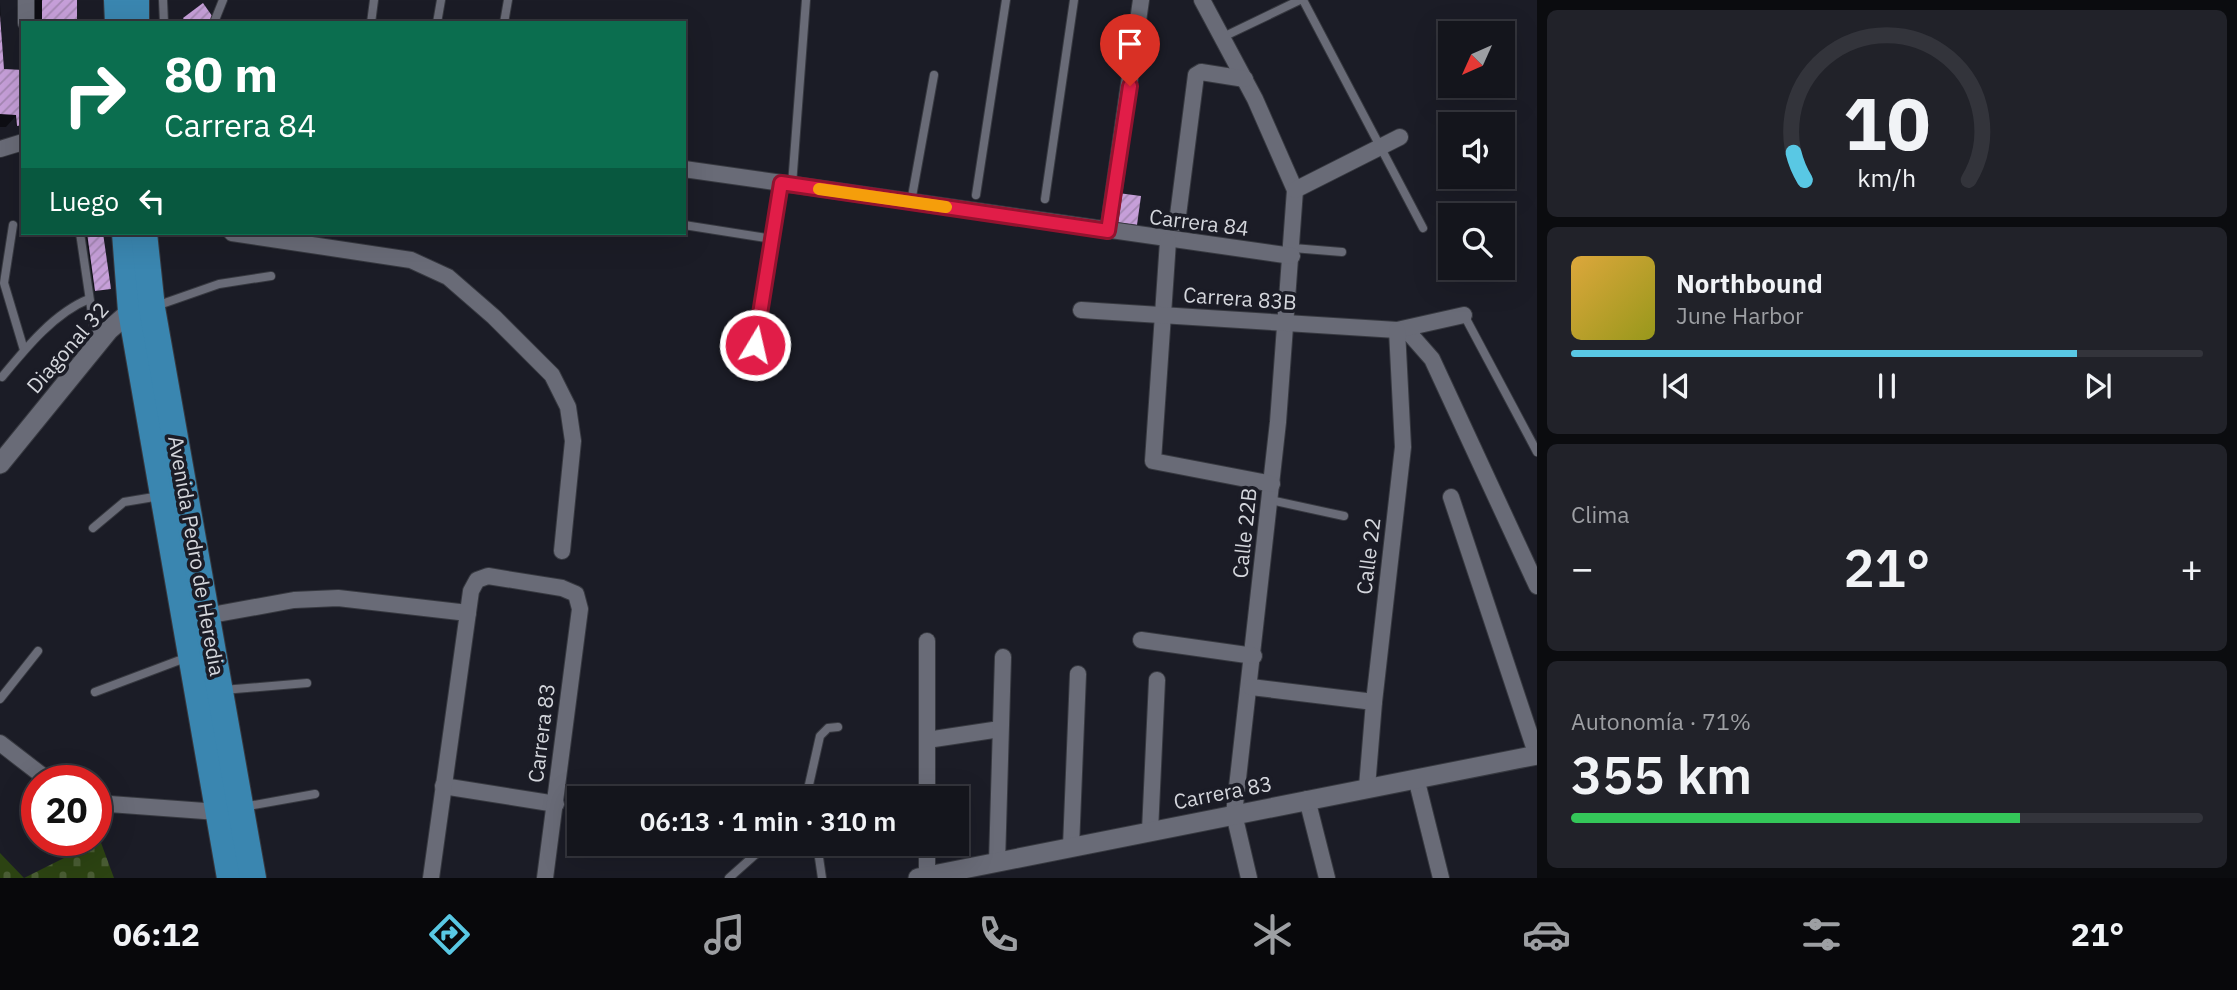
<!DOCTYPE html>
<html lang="es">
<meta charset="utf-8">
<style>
:root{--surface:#14151c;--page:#212229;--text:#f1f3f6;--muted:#9d9fa3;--line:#33343b;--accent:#59c8e4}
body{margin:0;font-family:"IBM Plex Sans",sans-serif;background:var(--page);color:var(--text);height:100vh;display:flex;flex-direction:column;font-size:26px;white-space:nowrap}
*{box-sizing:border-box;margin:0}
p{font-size:23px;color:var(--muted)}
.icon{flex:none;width:38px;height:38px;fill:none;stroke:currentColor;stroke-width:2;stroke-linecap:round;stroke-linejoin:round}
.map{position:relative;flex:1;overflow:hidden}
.side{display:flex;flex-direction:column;gap:10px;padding:10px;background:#0b0c0f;width:700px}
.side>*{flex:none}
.hud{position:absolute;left:21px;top:21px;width:665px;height:214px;border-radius:0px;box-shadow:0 7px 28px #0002,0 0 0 2px var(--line);background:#0b6e4f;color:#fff;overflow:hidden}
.needle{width:46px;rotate:225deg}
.tools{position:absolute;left:1438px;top:21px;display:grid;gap:14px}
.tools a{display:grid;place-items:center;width:77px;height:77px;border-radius:0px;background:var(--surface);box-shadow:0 7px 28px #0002,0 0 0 2px var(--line);font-size:35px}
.speed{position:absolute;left:21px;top:765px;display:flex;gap:14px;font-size:35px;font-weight:700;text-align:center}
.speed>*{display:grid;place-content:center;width:91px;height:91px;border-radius:50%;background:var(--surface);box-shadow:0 7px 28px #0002,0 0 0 2px var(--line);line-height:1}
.speed .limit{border:10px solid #d22;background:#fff;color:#111}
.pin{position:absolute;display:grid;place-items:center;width:60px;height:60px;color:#fff;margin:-72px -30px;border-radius:50% 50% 50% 0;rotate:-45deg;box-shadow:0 0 7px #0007}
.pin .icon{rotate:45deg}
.me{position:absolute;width:77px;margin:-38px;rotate:9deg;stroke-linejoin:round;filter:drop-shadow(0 0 5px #0008)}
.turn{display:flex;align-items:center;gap:24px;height:147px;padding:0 28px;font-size:32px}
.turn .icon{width:91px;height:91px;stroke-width:2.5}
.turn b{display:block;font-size:49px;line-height:60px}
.then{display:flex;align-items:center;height:66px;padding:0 28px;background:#0003;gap:14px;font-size:26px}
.big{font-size:52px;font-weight:600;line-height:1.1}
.side .widget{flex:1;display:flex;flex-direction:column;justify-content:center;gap:10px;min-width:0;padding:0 24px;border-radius:10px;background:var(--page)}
.side .dial{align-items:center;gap:0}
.dial svg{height:182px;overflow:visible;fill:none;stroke:var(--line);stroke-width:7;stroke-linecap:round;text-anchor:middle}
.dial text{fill:var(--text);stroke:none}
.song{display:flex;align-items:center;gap:21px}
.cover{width:84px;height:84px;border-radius:10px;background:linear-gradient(135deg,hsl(40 70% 55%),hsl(60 70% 35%))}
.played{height:7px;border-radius:4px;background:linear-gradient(90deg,var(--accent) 80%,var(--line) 80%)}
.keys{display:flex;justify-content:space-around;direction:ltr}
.heat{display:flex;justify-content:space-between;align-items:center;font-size:38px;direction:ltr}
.charge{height:10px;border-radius:5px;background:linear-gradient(90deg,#34c759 71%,var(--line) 0)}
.trip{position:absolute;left:567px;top:786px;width:402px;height:70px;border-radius:0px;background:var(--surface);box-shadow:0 7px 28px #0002,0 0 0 2px var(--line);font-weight:600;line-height:70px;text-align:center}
.dock{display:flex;height:112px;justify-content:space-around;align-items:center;background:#08080b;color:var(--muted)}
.dock .icon{width:49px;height:49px}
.dock .current{color:var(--accent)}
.dock b{font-size:32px;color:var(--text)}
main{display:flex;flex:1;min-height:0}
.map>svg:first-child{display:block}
</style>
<main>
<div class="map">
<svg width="1537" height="878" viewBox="0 0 1537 878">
<defs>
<pattern id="cemetery-stones" width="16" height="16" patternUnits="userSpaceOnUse" patternTransform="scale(1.75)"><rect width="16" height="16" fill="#2c4312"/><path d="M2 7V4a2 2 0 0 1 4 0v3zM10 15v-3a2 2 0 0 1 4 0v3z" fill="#4a5d34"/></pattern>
<pattern id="building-hatch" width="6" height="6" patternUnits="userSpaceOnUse" patternTransform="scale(1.75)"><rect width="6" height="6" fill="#c69fd9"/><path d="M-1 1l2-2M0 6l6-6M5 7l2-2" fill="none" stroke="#a487b3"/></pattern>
</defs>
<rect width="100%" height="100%" fill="#1b1c26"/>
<polygon fill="url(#cemetery-stones)" points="100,840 114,878 0,878 0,853 24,878"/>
<g fill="#0007">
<rect x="30" y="0" width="45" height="23"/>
<polygon points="0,3 3,70 23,125 16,126 15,117 6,127 0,127"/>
<polygon points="86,233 101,233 107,290 94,291"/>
</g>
<g fill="url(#building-hatch)">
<rect x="42" y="0" width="35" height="23"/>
<polygon points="203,3 217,23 186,23 183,18"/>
<polygon points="0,15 4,69 23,70 23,125 17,126 16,115 0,114"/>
<polygon points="1118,193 1141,196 1137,225 1114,222"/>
<polygon points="87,233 103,233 111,289 95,291"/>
</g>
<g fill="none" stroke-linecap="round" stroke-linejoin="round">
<defs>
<g id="service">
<polyline points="163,0 164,23"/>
<polyline points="1303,0 1423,228"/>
<polyline points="215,20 223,0"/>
<polyline points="371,23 374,0"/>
<polyline points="437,23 441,0"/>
<polyline points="504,23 508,0"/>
<polyline points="1223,37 1300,0"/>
<polyline points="792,185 806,0"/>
<polyline points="976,195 1006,0"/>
<polyline points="1045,199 1074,0"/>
<polyline points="911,202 934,75"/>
<polyline points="13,225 4,283 24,350"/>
<polyline points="684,225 773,239"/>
<polyline points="80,233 96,341"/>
<polyline points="1293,248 1342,252"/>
<polyline points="156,306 219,284 271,276"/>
<polyline points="1464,315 1537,452"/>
<polyline points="755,345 781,183"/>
<path d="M2,377c23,-28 52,-64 87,-78"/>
<polyline points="1270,500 1344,516"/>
<polyline points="93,528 124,502 160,496"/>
<polyline points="223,690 307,683"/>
<polyline points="95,692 188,657"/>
<polyline points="0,699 38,651"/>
<polyline points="806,798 820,736 828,728 838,727"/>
<polyline points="243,807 315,794"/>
<polyline points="817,844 822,878"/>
<polyline points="729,878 756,854"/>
</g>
<g id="minor">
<polyline points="26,0 26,23"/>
<polyline points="1202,0 1255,99 1295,190 1278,422 1234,814 1249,878"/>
<polyline points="0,149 23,142"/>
<polyline points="684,169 1292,256"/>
<polyline points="1295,190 1400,137"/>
<polyline points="1177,223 1196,75 1201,72 1245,79"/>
<polyline points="1108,231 1141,0"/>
<polyline points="232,233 411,260 448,277 494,317 552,375 568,407 573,441 562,551"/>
<polyline points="1168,241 1153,461 1272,484"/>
<polyline points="1081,310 1397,330 1410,334 1432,359 1537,586"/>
<polyline points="1397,330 1464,315"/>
<polyline points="1451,497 1537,756"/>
<polyline points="206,616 294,600 338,598 468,613"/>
<polyline points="1141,640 1254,656"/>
<polyline points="1251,687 1374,702"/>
<polyline points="927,740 1000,729"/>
<polyline points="0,743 48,780"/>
<polyline points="1416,778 1441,878"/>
<polyline points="443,786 556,804"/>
<polyline points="1367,787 1374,702 1403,447 1397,330"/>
<polyline points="927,798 927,641"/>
<polyline points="1307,799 1327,878"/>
<polyline points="96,803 218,812"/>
<polyline points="1150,831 1157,680"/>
<polyline points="927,844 927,876"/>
<polyline points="1071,847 1078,674"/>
<polyline points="997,862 1003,657"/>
<polyline points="431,878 471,591 477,580 488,576 562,588 576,594 580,609 545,878"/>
</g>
<g id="tertiary">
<polyline points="0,464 109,330 131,311 141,309"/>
<polyline points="918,878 1537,755"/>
</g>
<g id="trunk">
<polyline points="117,0 118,23"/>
<polyline points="136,0 136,23"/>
<polyline points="125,233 131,311 230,878"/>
<polyline points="144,233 152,308 253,878"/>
</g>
</defs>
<use href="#service" stroke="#373940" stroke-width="10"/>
<use href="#minor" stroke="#373940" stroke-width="18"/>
<use href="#tertiary" stroke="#373940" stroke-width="21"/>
<use href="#trunk" stroke="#373940" stroke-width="28"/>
<use href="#service" stroke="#696b77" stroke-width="8"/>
<use href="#minor" stroke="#696b77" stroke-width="16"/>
<use href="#tertiary" stroke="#696b77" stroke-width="19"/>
<use href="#trunk" stroke="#3a86b0" stroke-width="26"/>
</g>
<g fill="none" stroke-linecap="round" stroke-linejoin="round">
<defs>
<polyline id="route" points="755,345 781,183 1108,231 1130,86"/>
</defs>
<use href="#route" stroke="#92132f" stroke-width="18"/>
<use href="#route" stroke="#e11d48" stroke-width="12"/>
<polyline stroke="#f59e0b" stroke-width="12" points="819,189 946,207"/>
</g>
<g text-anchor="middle" stroke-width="7" stroke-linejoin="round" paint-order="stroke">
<g font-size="21" fill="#d4d6dc" stroke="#1b1c26">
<text transform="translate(1199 223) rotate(7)" y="7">Carrera 84</text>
<text transform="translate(1240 299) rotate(4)" y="7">Carrera 83B</text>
<text transform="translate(68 348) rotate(-49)" y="7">Diagonal 32</text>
<text transform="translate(1245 533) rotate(-84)" y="7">Calle 22B</text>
<text transform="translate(196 556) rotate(80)" y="7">Avenida Pedro de Heredia</text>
<text transform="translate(1369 556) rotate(-83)" y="7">Calle 22</text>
<text transform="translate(542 733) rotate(-83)" y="7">Carrera 83</text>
<text transform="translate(1223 793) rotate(-11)" y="7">Carrera 83</text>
</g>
</g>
</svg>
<div class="tools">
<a><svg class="needle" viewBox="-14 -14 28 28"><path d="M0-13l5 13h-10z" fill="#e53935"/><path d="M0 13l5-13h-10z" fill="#9d9fa3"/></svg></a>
<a><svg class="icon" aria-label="sound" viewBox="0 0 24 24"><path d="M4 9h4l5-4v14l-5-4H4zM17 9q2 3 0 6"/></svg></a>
<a><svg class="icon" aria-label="search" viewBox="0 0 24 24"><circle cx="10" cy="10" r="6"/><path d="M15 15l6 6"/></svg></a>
</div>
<div class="speed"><div class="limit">20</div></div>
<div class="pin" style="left:1130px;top:86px;background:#d93025"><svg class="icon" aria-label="arrive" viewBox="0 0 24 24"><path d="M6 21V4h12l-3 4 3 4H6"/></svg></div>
<svg class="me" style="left:755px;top:345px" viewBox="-20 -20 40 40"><circle r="17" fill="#e11d48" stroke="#fff" stroke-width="3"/><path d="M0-11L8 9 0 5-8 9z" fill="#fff"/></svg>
<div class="trip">06:13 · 1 min · 310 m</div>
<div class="hud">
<div class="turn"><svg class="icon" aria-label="right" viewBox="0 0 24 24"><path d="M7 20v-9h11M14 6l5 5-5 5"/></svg><div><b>80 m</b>Carrera 84</div></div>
<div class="then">Luego<svg class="icon" aria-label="left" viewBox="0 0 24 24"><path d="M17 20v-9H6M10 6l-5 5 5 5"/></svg></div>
</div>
</div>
<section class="side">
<div class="widget dial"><svg viewBox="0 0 100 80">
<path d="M14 69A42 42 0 1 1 86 69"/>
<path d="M14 69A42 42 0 0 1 9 57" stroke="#59c8e4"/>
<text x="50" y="56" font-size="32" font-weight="700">10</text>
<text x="50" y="72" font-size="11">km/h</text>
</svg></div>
<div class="widget">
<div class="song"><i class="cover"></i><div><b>Northbound</b><p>June Harbor</p></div></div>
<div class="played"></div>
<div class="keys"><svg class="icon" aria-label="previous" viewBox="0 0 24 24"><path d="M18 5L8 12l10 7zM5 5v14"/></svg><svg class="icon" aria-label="pause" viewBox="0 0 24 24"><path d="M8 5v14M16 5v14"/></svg><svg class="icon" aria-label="next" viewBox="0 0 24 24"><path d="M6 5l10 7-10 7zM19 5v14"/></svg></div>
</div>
<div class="widget"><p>Clima</p>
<div class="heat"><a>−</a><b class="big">21°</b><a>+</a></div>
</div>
<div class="widget"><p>Autonomía · 71%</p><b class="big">355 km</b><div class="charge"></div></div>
</section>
</main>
<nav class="dock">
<b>06:12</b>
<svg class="icon current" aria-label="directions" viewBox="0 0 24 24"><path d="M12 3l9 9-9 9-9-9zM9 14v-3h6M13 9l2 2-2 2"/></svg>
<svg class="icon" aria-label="music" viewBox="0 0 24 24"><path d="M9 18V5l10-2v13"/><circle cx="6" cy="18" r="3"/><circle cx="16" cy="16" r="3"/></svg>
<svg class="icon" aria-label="phone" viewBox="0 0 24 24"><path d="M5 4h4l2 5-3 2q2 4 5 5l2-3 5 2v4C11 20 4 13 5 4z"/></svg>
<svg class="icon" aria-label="climate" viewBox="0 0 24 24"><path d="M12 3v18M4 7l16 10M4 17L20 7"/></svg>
<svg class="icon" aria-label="car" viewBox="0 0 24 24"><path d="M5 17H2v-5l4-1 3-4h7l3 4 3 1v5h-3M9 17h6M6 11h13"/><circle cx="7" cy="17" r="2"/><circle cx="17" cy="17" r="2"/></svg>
<svg class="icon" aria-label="filters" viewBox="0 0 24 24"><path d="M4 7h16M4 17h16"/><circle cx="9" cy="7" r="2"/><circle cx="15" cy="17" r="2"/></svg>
<b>21°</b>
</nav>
